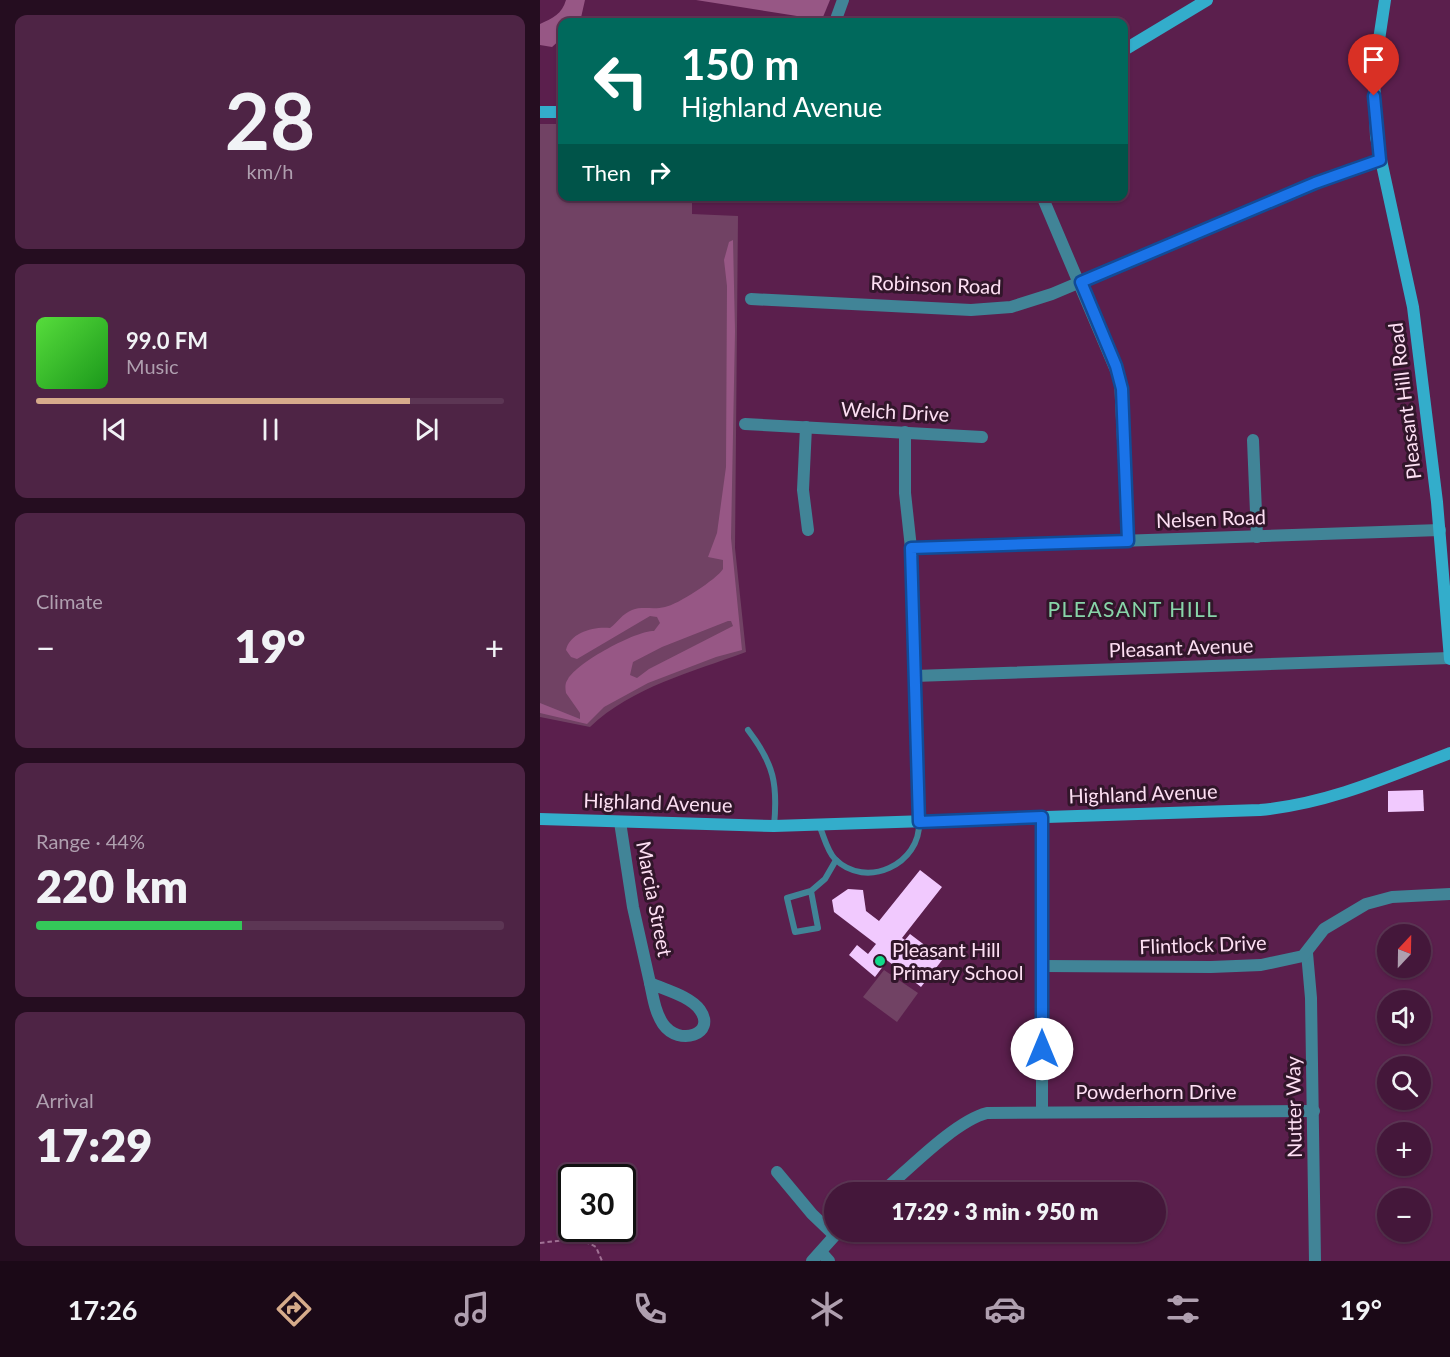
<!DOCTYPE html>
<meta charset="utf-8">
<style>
:root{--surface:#44173a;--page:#4e2445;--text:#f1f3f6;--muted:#af9faf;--line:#5c3654;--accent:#d6ab8b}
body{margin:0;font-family:Lato,sans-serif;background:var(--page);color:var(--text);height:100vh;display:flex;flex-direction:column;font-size:22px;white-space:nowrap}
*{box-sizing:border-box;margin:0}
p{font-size:20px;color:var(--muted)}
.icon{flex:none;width:33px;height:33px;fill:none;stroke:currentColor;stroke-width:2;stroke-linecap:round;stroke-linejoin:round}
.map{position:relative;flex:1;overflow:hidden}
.drawer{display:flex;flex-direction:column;gap:15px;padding:15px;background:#250d20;width:540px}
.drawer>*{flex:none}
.top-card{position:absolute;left:18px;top:18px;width:570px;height:183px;border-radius:12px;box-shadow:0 2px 4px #0004,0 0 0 2px var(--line);background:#00695c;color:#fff;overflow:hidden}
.needle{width:39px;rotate:22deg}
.tools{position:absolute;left:837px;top:924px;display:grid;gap:12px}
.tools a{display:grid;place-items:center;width:54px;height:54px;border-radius:50%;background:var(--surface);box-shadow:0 2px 4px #0004,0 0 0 2px var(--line);font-size:30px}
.speed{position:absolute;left:18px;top:1164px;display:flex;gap:12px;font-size:30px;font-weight:700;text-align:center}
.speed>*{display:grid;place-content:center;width:78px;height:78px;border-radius:50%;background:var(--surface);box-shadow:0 2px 4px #0004,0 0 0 2px var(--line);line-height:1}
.speed .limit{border:3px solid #111;border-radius:9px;background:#fff;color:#111}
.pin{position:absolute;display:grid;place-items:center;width:51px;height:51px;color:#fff;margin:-62px -26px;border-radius:50% 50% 50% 0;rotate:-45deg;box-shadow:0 0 6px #0007}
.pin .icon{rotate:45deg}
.me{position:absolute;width:66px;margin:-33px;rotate:0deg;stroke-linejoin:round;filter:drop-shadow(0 0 4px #0008)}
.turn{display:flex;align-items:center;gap:21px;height:126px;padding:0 24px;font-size:27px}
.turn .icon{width:78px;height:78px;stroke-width:2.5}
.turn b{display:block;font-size:42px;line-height:51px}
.then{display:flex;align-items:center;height:57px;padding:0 24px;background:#0003;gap:12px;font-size:22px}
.big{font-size:45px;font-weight:800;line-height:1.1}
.drawer .widget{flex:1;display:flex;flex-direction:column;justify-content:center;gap:9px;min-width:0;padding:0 21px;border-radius:12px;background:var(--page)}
.drawer .dial{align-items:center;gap:0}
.dial b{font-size:78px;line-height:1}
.song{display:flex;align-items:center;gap:18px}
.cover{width:72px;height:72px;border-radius:9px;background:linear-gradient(135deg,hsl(110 70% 55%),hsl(120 70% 35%))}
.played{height:6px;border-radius:3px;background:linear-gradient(90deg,var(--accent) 80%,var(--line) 80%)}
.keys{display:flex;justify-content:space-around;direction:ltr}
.heat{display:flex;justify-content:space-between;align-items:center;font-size:33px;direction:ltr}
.charge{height:9px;border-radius:4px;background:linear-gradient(90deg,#34c759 44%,var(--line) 0)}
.trip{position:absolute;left:284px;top:1182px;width:342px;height:60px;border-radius:30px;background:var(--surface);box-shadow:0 2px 4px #0004,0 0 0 2px var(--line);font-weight:800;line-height:60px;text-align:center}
.menu{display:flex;height:96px;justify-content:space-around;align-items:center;background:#1b0917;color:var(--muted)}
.menu .icon{width:42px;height:42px}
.menu .selected{color:var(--accent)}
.menu b{font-size:27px;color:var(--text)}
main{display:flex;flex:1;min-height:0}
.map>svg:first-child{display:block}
</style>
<main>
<section class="drawer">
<div class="widget dial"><b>28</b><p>km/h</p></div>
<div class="widget">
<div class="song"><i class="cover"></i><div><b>99.0 FM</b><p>Music</p></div></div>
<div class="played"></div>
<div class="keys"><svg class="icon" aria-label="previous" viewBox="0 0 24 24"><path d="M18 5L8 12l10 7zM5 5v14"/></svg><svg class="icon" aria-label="pause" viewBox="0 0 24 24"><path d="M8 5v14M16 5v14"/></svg><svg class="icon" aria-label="next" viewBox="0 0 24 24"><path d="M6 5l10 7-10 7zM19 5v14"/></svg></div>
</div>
<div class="widget"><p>Climate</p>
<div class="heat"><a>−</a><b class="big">19°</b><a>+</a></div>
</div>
<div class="widget"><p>Range · 44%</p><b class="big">220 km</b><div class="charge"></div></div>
<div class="widget"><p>Arrival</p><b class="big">17:29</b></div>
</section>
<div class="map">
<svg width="910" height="1261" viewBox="0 0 910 1261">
<rect width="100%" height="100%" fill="#5b1f4d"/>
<g fill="#714264">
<path d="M0,124h22v72l130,1v17l46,2 -3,332 11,104c-54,20 -114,35 -156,75l-50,-10z"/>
<polygon points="344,970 378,993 357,1022 323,997"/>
</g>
<g fill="#975785" fill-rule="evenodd">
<path d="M26,0h19l-5,22h-18v16l-10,9 -12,-2v-21c13,-6 22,-10 26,-24z"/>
<polygon points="156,0 290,0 283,17 276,19"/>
<path d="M193,240l2,91 -4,207 11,112 -26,7 -68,26 -44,24 -17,17 -47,-11v-10l40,16v-6l-14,-20c-1,-6 -1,-10 2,-14 10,-17 67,-48 86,-48l6,-8 -3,-6 -7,-1 -73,43 -6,-2 -5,-7c4,-18 29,-24 44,-22 8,-6 12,-14 22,-18 10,-4 22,0 33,-3 12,-2 52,-28 58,-38v-9l-15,-3 9,-24 9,-66 1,-181 -3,-26 5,-18zM188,621h3l2,5 -84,43 -12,9 -7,-3 3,-13 29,-15z"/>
</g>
<g fill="#f1c9fe">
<polygon points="883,790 884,811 848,812 848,791"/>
<polygon points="380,870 402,887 362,938 365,940 370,934 403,959 381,987 339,954 335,958 344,965 335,977 309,955 317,945 328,954 336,944 294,912 292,900 308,889 323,890 326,911 339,921"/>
</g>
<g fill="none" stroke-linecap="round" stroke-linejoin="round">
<path stroke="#a17295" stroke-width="2" stroke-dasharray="4.5 3" stroke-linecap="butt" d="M0,1243c19,-2 38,-7 56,4l6,14"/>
<g stroke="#418497" stroke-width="6">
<path d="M208,730c26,34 30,54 26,96"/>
<path d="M279,825c5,11 8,26 16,34 31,31 86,5 84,-37"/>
<polyline points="271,891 278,928 255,932 247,898 271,891 285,879 296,860"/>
</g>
<g stroke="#418497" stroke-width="12">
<polyline points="295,22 303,0"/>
<polyline points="502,196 580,380 588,541"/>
<polyline points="211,299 431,310 471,307 512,294 775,183 840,161"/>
<polyline points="205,424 442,437"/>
<polyline points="266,427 263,490 268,530"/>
<polyline points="365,432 365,493 371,548 379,822"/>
<polyline points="713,440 717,537"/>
<polyline points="371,548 900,530"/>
<polyline points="374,676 910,658"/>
<polyline points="502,817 502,1112"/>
<polyline points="80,822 93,907 110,983"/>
<polyline points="767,953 771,998 775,1261"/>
<polyline points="503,966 671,967 721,965 763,956 784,929 826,904 852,897 910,894"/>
<path d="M110,983c15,7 40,13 50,27 17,24 -21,37 -37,14 -8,-12 -10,-27 -13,-41z"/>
<polyline points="237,1172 272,1214 294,1235"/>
<path d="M342,1192c26,-22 73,-71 105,-79l327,-2"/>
<polyline points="281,1252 289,1261"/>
<polyline points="272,1261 298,1232"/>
</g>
<g stroke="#33adcb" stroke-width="12">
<polyline points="845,0 834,73 836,137 873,307 897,502 910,659"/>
<polyline points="584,50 667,0"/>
<polyline points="0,112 22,112"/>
<path d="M0,819l234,7 486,-16c67,-6 128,-33 190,-57"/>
</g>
</g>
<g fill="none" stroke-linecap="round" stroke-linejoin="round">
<defs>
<polyline id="route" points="502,1049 502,817 379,822 371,548 588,541 582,389 576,366 541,282 775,183 840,160 834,96"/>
</defs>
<use href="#route" stroke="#114b97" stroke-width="15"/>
<use href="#route" stroke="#1a73e8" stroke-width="10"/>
</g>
<circle fill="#12d98a" stroke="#31162a" stroke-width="2" cx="340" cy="961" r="6"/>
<g text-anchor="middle" stroke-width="6" stroke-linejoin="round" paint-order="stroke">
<g font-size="20" fill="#fddff3" stroke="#31162a">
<text transform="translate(396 285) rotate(2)" y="7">Robinson Road</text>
<text transform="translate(865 401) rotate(-97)" y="7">Pleasant Hill Road</text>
<text transform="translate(355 412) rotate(3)" y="7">Welch Drive</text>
<text transform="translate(671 519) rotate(-2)" y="7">Nelsen Road</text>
<text transform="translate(641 648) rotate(-2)" y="7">Pleasant Avenue</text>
<text transform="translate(603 794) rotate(-2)" y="7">Highland Avenue</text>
<text transform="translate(118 803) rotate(2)" y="7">Highland Avenue</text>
<text transform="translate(114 899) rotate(79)" y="7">Marcia Street</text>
<text transform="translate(663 945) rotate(-2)" y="7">Flintlock Drive</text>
<text x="616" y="1099">Powderhorn Drive</text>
<text transform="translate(754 1107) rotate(-91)" y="7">Nutter Way</text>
</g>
<g font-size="20" fill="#fddff3" stroke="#31162a" text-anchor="start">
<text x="352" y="957">Pleasant Hill<tspan x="352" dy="23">Primary School</tspan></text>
</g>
<g font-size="21" letter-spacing="1.5" fill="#88d5a9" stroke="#31162a">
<text x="593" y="617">PLEASANT HILL</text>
</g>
</g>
</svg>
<div class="tools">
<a><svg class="needle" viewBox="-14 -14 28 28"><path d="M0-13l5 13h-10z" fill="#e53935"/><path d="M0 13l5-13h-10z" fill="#af9faf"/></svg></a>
<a><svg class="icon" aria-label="sound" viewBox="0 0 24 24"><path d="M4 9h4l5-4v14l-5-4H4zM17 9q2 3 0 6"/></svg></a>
<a><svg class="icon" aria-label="search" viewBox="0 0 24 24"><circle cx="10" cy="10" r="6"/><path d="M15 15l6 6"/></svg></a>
<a>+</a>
<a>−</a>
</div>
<div class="speed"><div class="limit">30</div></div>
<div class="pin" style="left:834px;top:96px;background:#d93025"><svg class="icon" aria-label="arrive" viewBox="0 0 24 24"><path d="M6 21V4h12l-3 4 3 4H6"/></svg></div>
<svg class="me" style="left:502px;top:1049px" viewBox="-20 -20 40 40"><circle r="19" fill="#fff"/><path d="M0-13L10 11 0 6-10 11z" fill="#1a73e8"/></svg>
<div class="trip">17:29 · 3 min · 950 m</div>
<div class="top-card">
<div class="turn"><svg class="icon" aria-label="left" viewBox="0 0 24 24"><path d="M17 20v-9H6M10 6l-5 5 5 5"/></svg><div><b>150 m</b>Highland Avenue</div></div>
<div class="then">Then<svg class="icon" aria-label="right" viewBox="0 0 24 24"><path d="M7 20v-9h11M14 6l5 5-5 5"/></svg></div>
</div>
</div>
</main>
<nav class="menu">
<b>17:26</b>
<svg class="icon selected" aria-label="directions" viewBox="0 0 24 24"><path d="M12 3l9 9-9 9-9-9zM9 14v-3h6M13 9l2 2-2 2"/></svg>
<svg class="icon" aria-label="music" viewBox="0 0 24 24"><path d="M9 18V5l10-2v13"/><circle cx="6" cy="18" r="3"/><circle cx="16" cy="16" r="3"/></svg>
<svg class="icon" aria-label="phone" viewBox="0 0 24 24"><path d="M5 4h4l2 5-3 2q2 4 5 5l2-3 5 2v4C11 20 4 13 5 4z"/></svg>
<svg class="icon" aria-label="climate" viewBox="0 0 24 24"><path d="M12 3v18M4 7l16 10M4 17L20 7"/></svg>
<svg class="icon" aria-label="car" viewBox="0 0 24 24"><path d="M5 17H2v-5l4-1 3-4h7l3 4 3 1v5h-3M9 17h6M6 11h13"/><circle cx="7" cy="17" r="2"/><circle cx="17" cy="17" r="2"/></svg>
<svg class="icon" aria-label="filters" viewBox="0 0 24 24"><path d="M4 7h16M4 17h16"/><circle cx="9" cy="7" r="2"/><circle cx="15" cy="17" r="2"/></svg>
<b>19°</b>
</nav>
